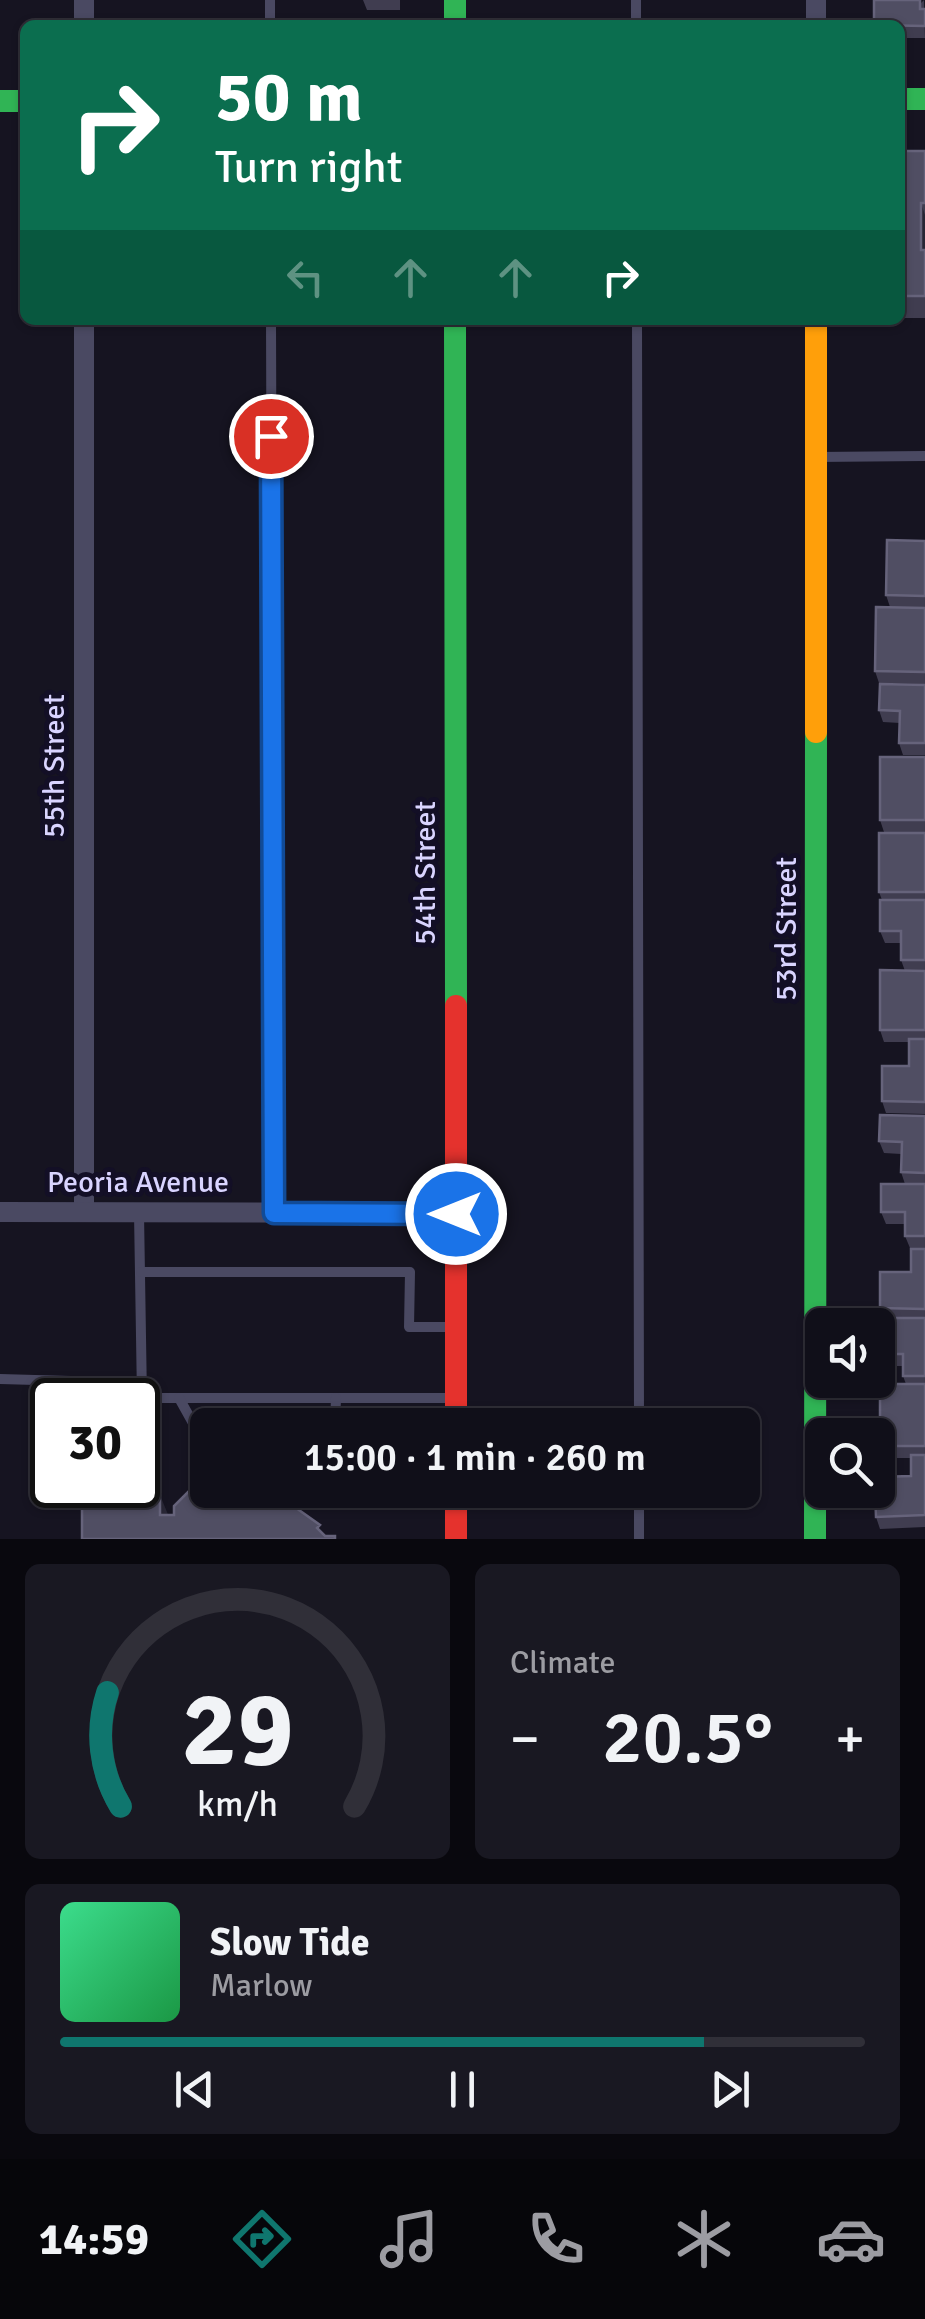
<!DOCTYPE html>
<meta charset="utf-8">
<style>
:root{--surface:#100f19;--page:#191822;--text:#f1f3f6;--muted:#9c9ca2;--line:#302f38;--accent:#0f766e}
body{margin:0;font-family:Signika,sans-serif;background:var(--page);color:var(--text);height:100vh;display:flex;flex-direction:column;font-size:38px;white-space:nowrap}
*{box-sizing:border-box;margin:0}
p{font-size:32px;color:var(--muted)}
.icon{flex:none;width:55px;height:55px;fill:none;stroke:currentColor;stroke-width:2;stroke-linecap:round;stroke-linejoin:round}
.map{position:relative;height:1539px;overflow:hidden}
.details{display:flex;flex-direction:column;gap:25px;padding:25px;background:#09080e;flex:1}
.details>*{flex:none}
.banner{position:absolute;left:20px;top:20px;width:885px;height:305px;border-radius:15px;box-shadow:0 2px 8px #0004,0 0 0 2px var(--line);background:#0b6e4f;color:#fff;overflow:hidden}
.controls{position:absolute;left:805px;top:1308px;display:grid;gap:20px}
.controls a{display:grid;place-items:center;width:90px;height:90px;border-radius:15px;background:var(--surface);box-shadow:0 2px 8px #0004,0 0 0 2px var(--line);font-size:50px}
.speed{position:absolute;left:30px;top:1378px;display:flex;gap:20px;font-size:50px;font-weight:700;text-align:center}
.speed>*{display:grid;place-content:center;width:130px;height:130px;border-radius:50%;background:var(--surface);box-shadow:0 2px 8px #0004,0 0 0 2px var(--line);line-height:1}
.speed .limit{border:5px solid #111;border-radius:15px;background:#fff;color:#111}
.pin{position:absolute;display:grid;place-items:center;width:85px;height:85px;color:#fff;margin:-42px;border:5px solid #fff;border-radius:50%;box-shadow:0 2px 10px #0007}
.me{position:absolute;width:110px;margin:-55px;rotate:270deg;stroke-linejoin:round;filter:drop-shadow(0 0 8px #0008)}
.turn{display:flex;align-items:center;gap:35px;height:210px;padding:0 30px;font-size:45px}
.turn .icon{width:130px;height:130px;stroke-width:2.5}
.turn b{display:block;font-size:70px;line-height:85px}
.lanes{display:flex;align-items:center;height:95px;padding:0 30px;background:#0003;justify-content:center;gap:50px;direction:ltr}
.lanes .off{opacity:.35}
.big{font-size:75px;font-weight:600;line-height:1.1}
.details .card{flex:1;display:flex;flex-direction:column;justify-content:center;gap:15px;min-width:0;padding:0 35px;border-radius:15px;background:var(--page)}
.details .dial{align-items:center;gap:0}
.dial svg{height:260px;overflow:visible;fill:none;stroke:var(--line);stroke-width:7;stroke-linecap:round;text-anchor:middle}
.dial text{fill:var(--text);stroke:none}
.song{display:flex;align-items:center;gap:30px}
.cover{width:120px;height:120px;border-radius:15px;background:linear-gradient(135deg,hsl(150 70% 55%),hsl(140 70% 35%))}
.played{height:10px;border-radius:5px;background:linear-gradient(90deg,var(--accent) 80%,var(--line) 80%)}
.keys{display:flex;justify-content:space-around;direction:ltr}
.heat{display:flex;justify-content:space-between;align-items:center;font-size:55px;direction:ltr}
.details .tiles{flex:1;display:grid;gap:25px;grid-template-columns:1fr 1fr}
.card:last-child{grid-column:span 2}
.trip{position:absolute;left:190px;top:1408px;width:570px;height:100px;border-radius:15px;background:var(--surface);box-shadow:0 2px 8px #0004,0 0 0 2px var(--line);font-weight:600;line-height:100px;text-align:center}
.tabs{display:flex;height:160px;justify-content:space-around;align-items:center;background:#06060a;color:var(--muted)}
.tabs .icon{width:70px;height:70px}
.tabs .selected{color:var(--accent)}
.tabs b{font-size:45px;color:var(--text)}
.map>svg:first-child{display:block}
</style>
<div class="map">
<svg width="925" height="1539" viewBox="0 0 925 1539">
<rect width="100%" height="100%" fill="#161421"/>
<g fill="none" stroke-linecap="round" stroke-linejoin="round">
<g stroke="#4a4962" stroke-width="10">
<polyline points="270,0 270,25"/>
<polyline points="636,0 636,25"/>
<polyline points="271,320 274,1213"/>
<polyline points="637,320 639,1425"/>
<polyline points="816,457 925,456"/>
<polyline points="139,1213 142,1398 455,1398"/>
<polyline points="141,1272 410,1272 409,1327 455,1327"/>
<polyline points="0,1379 142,1383"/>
<polyline points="179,1398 208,1450"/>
<polyline points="335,1425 336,1398"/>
<polyline points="639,1490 639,1539"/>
</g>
<g stroke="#4a4962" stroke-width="20">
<polyline points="84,0 84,25"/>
<polyline points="816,0 816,25"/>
<polyline points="84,320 84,1212"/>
<polyline points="0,1212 456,1213"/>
</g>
<g stroke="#30b455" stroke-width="22">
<polyline points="455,0 455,25"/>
<polyline points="900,99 925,99"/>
<polyline points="0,101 25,101"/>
<polyline points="455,320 456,1006"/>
<polyline points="815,1539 816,732"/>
</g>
<polyline stroke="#ff9f0a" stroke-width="22" points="816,732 816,320"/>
<g stroke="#e5322d" stroke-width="22">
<polyline points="456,1006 456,1425"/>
<polyline points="456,1490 456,1539"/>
</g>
</g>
<g fill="#403d50">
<polygon points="363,0 400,0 400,10 367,10"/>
<polygon points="924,0 925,38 900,38 900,25"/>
<rect x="900" y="151" width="25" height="167"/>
<polygon points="925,541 925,608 890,607 886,595"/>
<polygon points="925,608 925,684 879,683 875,671"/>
<polygon points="925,685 925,755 903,755 899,743 900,723 883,722 879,710"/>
<polygon points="925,757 925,832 884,832 880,820"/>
<polygon points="925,833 925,1114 886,1113 882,1101 909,1066 909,1042 884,1042 880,1030 905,971 901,960 901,943 885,943 880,931 882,900 879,892"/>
<polygon points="925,1116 925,1248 910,1248 905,1236 905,1224 886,1224 881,1212 905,1184 901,1172 901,1154 884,1153 879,1141"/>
<polygon points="925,1249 925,1527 880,1529 876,1517 911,1476 911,1458 884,1458 880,1446 906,1384 903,1376 903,1366 883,1366 879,1354 883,1318 880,1308 911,1272"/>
</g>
<g fill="#282635">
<polygon points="921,203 925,215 925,262 921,250"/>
<polygon points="141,1453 149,1476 149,1517 141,1495"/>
<polygon points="160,1495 169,1517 160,1515"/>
</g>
<g fill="#504e63" stroke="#66637b" stroke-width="2.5">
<polygon points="874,0 920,0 920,9 925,9 925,26 874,25"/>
<polygon points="900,151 925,151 925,203 921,203 921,250 925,250 925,296 900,296"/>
<polygon points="887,540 925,541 925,596 886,595"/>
<polygon points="876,607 925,608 925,672 875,671"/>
<polygon points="880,684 925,685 925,743 899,743 900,711 879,710"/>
<rect x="880" y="757" width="45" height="63"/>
<rect x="879" y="833" width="46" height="59"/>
<polygon points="880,900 925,900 925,960 901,960 901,931 880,931"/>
<polygon points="880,970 925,971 925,1030 880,1030"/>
<polygon points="909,1039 925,1039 925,1102 882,1101 882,1066 909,1066"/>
<polygon points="880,1115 925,1116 925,1173 901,1172 902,1142 879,1141"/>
<polygon points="881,1184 925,1184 925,1236 905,1236 905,1212 881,1212"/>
<polygon points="911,1249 925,1249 925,1309 880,1308 880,1272 911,1272"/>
<polygon points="879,1318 925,1318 925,1376 903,1376 903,1354 879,1354"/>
<rect x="880" y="1384" width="45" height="62"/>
<polygon points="138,1453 141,1453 141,1495 160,1495 160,1515 174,1515 174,1506 208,1472 208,1490 284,1490 294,1505 297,1502 302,1507 299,1510 320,1525 317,1528 325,1536 335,1536 335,1539 82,1539 82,1485 138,1485"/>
<polygon points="911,1455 925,1455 925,1515 876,1517 875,1490 878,1490 878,1477 911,1476"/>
</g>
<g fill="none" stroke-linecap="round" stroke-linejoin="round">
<defs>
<polyline id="route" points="271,436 274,1213 456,1214"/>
</defs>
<use href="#route" stroke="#114b97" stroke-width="25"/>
<use href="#route" stroke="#1a73e8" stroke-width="18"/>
</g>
<g text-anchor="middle" stroke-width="10" stroke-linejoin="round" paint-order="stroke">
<g font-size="30" fill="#d9d4ff" stroke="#130f26">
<text transform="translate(54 766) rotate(-90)" y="10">55th Street</text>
<text transform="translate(425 873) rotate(-90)" y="10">54th Street</text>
<text transform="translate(786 929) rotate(-90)" y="10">53rd Street</text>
<text x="138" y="1192">Peoria Avenue</text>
</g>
</g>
</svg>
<div class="controls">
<a><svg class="icon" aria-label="sound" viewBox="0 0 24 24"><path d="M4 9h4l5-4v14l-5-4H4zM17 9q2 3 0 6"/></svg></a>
<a><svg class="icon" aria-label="search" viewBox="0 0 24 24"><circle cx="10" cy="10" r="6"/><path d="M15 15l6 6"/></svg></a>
</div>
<div class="speed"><div class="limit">30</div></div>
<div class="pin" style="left:271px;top:436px;background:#d93025"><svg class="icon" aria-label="arrive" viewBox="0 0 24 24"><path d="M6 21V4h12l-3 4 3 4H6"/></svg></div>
<svg class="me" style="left:456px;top:1214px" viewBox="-20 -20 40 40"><circle r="17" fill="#1a73e8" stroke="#fff" stroke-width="3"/><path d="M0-11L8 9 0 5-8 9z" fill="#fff"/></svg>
<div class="trip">15:00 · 1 min · 260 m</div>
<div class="banner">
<div class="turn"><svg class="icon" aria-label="right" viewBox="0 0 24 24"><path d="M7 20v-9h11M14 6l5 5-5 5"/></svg><div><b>50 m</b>Turn right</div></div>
<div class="lanes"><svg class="icon off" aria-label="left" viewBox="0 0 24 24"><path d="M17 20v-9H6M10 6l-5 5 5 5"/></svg><svg class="icon off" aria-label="ahead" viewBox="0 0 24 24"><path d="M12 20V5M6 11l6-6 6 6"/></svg><svg class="icon off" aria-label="ahead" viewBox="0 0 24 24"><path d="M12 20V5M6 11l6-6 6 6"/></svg><svg class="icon" aria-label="right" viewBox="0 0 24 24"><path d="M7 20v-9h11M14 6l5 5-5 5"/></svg></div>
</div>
</div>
<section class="details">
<div class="tiles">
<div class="card dial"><svg viewBox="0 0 100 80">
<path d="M14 69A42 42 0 1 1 86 69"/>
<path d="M14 69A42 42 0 0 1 10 34" stroke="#0f766e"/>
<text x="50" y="56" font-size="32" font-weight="700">29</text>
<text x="50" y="72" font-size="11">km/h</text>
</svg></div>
<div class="card"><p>Climate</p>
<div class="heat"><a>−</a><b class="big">20.5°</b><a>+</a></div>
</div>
<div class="card">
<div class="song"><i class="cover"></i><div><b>Slow Tide</b><p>Marlow</p></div></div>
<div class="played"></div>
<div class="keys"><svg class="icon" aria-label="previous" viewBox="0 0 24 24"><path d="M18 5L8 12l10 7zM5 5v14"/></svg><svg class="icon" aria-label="pause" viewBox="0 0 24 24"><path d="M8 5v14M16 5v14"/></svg><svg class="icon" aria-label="next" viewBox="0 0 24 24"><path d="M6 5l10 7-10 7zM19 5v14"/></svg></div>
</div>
</div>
</section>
<nav class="tabs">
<b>14:59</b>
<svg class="icon selected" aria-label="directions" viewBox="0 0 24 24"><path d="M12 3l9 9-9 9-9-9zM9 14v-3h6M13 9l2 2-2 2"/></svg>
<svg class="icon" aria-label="music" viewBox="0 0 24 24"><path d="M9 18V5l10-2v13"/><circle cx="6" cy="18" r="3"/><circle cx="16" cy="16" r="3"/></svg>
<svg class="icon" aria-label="phone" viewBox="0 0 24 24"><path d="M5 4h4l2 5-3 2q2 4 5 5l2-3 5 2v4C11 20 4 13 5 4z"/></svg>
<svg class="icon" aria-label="climate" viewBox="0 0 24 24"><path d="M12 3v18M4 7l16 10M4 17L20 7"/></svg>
<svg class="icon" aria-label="car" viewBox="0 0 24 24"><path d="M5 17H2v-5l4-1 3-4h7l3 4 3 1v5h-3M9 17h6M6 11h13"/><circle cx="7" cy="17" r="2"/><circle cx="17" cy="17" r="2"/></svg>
</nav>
